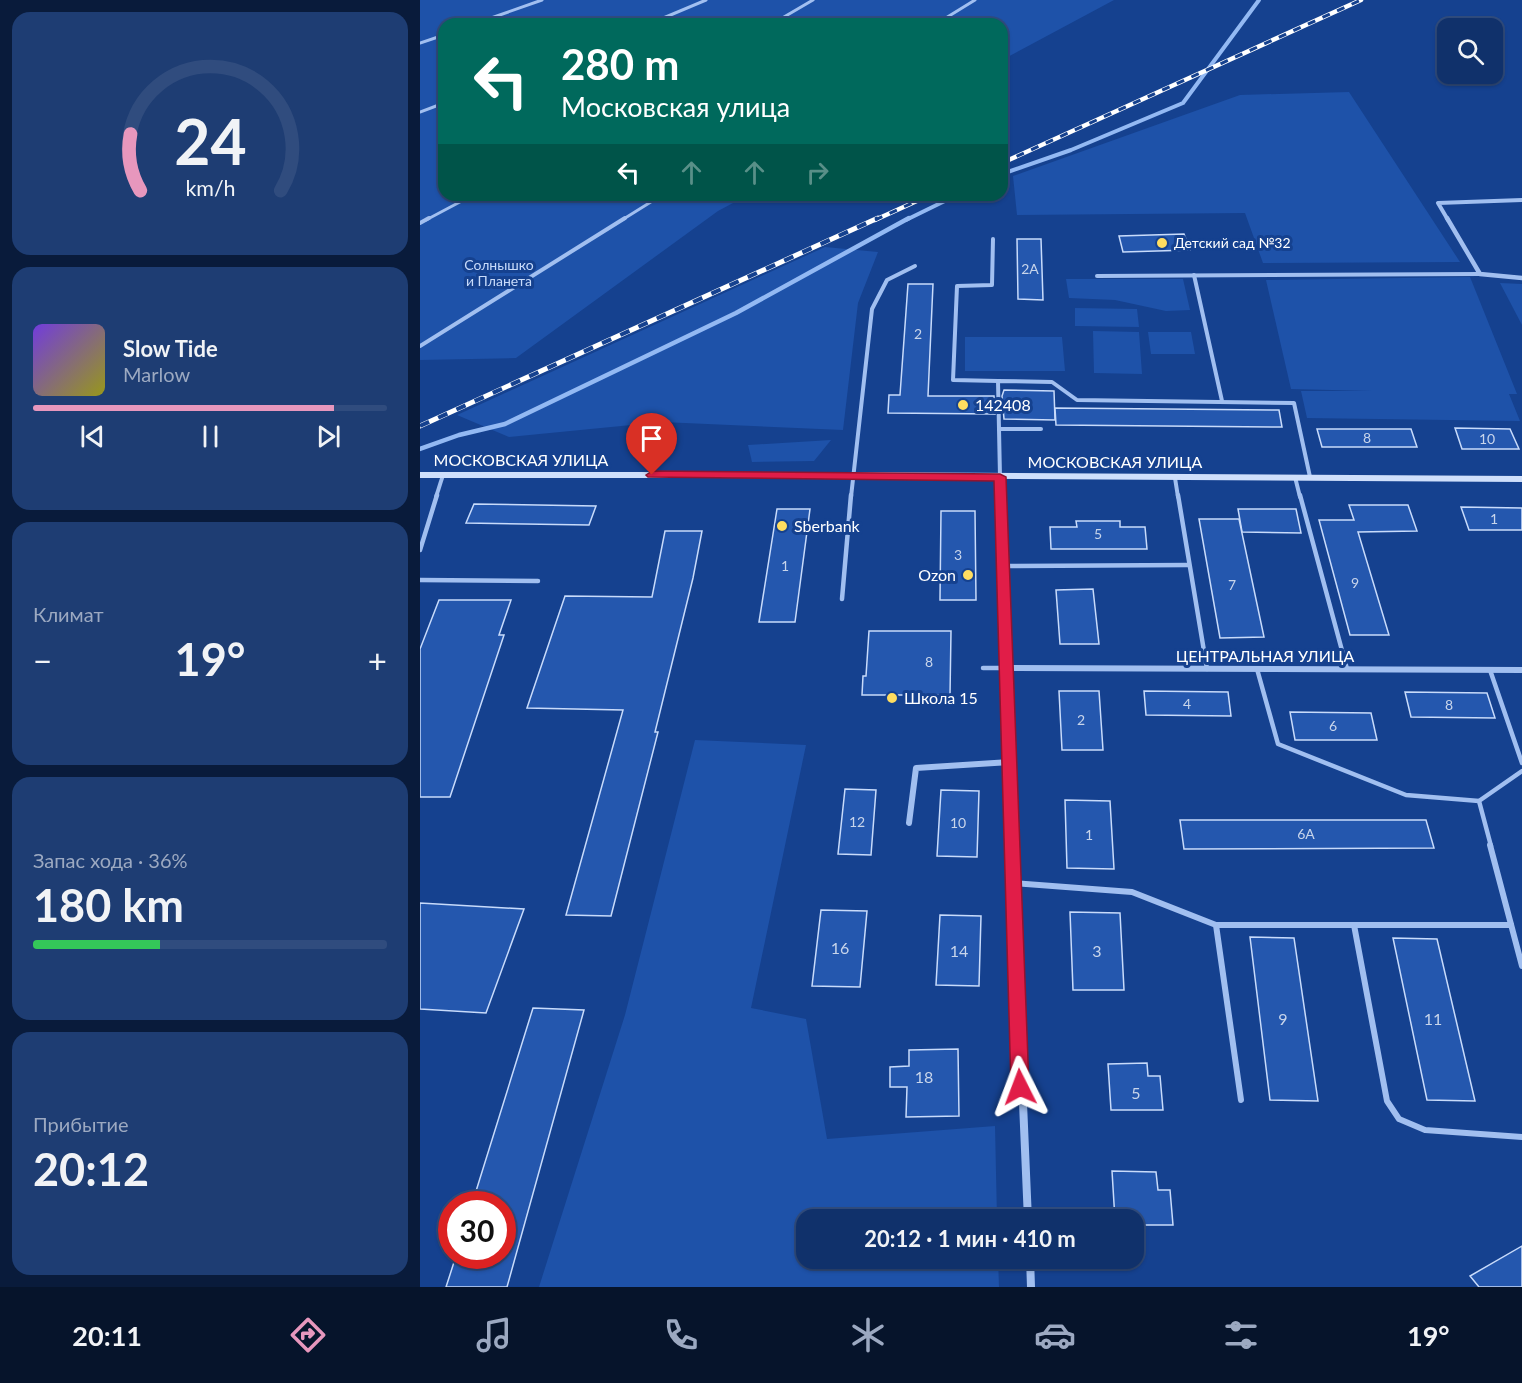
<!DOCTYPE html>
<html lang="ru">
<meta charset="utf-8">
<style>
:root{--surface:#10316b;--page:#1e3d73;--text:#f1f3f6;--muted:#9ca9c1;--line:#304c7e;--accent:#e797bd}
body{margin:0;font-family:Lato,sans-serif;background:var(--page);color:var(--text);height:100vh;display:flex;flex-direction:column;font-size:22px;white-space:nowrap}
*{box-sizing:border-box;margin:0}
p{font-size:20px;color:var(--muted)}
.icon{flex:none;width:33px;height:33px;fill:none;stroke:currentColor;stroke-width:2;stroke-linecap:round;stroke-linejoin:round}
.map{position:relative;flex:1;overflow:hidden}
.sheet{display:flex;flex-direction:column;gap:12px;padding:12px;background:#091b3b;width:420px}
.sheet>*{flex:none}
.top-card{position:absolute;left:18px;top:18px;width:570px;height:183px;border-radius:18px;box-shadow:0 2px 4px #0004,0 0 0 2px var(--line);background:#00695c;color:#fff;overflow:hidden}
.fabs{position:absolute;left:1017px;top:18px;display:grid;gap:12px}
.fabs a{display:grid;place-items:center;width:66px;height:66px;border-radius:12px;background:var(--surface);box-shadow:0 2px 4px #0004,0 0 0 2px var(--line);font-size:30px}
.speed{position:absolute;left:18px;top:1191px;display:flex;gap:12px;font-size:30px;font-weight:700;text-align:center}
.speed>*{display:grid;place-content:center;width:78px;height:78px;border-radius:50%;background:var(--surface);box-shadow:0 2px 4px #0004,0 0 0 2px var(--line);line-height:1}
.speed .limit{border:9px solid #d22;background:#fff;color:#111}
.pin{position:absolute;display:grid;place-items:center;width:51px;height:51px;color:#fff;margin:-62px -26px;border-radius:50% 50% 50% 0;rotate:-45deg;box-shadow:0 0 6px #0007}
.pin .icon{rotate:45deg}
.me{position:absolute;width:66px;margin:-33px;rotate:357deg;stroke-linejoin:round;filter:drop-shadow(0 0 4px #0008)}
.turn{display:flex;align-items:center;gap:21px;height:126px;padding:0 24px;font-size:27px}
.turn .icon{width:78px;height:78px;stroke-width:2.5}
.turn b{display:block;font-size:42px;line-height:51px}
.lanes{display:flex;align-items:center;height:57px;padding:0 24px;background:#0003;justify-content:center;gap:30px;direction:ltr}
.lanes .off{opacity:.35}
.big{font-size:45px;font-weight:700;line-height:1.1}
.sheet .tile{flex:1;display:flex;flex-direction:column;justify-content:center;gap:9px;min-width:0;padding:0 21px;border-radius:18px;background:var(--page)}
.sheet .dial{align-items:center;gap:0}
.dial svg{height:156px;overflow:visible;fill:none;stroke:var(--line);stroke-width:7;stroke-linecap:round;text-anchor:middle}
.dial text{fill:var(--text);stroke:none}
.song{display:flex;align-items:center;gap:18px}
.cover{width:72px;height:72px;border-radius:9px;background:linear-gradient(135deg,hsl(260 70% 55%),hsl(60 70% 35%))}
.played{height:6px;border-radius:3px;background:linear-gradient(90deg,var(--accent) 85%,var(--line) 85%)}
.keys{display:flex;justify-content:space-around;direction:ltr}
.heat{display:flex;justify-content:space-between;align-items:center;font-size:33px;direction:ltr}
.charge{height:9px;border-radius:4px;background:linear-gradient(90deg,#34c759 36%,var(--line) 0)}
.trip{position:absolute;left:376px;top:1209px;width:348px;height:60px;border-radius:18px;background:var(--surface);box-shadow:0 2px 4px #0004,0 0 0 2px var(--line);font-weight:700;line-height:60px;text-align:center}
.tab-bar{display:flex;height:96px;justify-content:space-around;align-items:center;background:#06142b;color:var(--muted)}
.tab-bar .icon{width:42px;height:42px}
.tab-bar .active{color:var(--accent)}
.tab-bar b{font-size:27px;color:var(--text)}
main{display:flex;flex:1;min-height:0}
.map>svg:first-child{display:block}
</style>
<main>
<section class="sheet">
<div class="tile dial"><svg viewBox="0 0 100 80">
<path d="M14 69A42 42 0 1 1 86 69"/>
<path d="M14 69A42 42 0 0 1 9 40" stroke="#e797bd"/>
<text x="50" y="56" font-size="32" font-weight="700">24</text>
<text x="50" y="72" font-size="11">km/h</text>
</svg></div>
<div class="tile">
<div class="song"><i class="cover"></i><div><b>Slow Tide</b><p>Marlow</p></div></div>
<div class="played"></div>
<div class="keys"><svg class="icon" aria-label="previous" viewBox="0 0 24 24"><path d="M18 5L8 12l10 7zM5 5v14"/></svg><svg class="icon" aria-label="pause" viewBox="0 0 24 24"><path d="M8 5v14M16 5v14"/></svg><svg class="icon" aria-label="next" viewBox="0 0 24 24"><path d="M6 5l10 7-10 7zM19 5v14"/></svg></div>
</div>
<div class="tile"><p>Климат</p>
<div class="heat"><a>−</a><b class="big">19°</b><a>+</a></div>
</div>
<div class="tile"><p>Запас хода · 36%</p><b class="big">180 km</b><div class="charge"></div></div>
<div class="tile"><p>Прибытие</p><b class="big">20:12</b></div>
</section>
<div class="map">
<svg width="1102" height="1287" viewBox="0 0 1102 1287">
<rect width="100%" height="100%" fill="#15418f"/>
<g fill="#1e52a9">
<polygon points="0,0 694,0 582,60 582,24 24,24 24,195 328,195 298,211 96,358 0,360"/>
<polygon points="929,92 1040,262 843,263 825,213 597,215 593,176 820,95"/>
<polygon points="405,247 458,252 438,303 423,430 242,422 89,437 37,415"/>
<polygon points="1050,277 1097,394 1089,394 1100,421 887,418 881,391 952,391 871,389 846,280"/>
<polygon points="646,279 763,279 770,310 746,311 695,300 649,298"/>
<polygon points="1080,283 1102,284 1102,325"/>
<polygon points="655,308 717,309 719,327 655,326"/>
<polygon points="673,331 719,332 722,374 674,373"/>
<polygon points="728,332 771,332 775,354 731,354"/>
<polygon points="545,337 642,337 645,371 545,371"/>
<polygon points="411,440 394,461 332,462 328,445"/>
<polygon points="275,740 386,745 331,1008 386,1019 407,1139 575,1126 577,1219 387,1220 387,1258 578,1259 579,1287 119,1287 205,1015"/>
</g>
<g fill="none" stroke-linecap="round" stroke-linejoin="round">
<g stroke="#93b9f3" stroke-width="4">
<polyline points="582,174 651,150 763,103 839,0"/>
<polyline points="486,220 537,195"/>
</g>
<polyline stroke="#93b9f3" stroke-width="4.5" points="0,449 39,435 85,424 316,313 489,218"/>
</g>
<g fill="#2457ae" stroke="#c8dbfb" stroke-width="1.5">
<polygon points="764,234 770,250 703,252 699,236"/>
<polygon points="597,239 621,239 623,300 598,299"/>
<polygon points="488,284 513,284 508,396 574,396 575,414 468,413 469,395 480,395"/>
<polygon points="584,390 634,391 635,420 584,419 582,396"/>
<polygon points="635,408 859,410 862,427 636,425"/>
<polygon points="1035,428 1090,429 1099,449 1042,449"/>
<polygon points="897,429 991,429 997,447 902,447"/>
<polygon points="54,504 176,506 169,525 46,523"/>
<polygon points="929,505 988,505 997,531 938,532 969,635 930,635 899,520 934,520"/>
<polygon points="1041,507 1102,508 1102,530 1049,530"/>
<polygon points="357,509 390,509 375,622 339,622"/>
<polygon points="818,509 876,509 881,533 822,532"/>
<polygon points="521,511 555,511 556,600 520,600"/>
<polygon points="779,519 819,519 844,637 800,638"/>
<polygon points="656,521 700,521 700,527 725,527 727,549 631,549 630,527 657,527"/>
<polygon points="245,531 282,531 273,578 235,732 238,732 191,916 146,915 203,710 107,708 145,596 232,597"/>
<polygon points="673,589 679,644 640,644 636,590"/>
<polygon points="19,600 91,600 79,635 84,635 30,797 0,797 0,649"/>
<polygon points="449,631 531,631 530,695 442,695 443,676 446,676"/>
<polygon points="639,691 679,691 683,750 642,750"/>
<polygon points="724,691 808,692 811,716 726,715"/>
<polygon points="985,692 1067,693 1075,718 991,717"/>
<polygon points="870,712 951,713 957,740 875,740"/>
<polygon points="425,789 456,790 451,855 418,854"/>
<polygon points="521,790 559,791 557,857 517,856"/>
<polygon points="645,800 690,801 694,869 647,868"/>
<polygon points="760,820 1006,820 1014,848 764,849"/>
<polygon points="0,903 104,909 66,1013 0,1009"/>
<polygon points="401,910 447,911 440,987 392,986"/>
<polygon points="650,912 700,913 704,990 653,990"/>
<polygon points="520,915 561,916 559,986 516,985"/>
<polygon points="830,937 874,938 898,1101 850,1100"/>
<polygon points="973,938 1017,939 1055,1101 1007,1100"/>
<polygon points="113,1008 164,1010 87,1287 26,1287 36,1256 82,1256 82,1204 52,1204"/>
<polygon points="538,1049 539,1116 486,1117 487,1087 470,1087 470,1067 489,1066 489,1050"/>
<polygon points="727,1063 728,1076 740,1076 743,1110 691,1110 688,1064"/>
<polygon points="692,1171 736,1172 738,1190 750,1190 753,1225 714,1225 714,1220 695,1220"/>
<polygon points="1102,1246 1102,1287 1059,1287 1050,1276"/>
</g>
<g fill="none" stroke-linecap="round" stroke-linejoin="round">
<g stroke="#a1bff0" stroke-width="3">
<polyline points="54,24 122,0"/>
<polyline points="229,24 286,0"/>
<polyline points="352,24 393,0"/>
<polyline points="516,24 555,0"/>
<polyline points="0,43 24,35"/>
<polyline points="0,112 24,103"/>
<polyline points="6,220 53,195"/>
<polyline points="202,220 242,195"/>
</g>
<g stroke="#a1bff0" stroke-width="4">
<polyline points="0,223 9,218"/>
<polyline points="573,239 572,285 537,286 533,380 578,381"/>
<polyline points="774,275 802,401"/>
<polyline points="677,276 1060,274"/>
<polyline points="0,346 205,218"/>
<polyline points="579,429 621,429"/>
<polyline points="580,477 578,381 632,382 657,400 874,403 890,477"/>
<polyline points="875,477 880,497"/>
<polyline points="755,478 758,497"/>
<polyline points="16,497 23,475"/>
<polyline points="431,497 452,309 467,280 495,266"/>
</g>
<g stroke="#a1bff0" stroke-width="4.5">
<polyline points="758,495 787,669"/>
<polyline points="880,495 927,669"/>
<polyline points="0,550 17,495"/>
<polyline points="583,566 768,565"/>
<polyline points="0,580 118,581"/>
<polyline points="422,599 431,495"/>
<polyline points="563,668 587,668"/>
<polyline points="837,669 858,744 986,795 1059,801"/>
<polyline points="1070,670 1102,763"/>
<polyline points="1071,846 1059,801 1102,771"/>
</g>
<g stroke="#a1bff0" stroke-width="6">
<polyline points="1070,845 1102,966"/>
<polyline points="594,883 712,892 796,925 1091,925"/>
<polyline points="796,925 821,1100"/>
<polyline points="934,925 967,1101 979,1119 1005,1130 1102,1137"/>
</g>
<polyline stroke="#a1bff0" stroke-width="4" points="1028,220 1018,203 1102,200"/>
<g stroke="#a1bff0" stroke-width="4.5">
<polyline points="1027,218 1060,274 1102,278"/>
<polyline points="580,477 581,497"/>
</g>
<g stroke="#a1bff0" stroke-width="6">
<polyline points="581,495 592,846"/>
<polyline points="587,668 1102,670"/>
<polyline points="489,823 496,768 590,762"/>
</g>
<g stroke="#a1bff0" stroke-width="8">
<polyline points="592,845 608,1220"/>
<polyline points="610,1258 611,1287"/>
</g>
<polygon fill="#cfdffb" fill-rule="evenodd" points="0,472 433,472 1102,476 1102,482 433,478 0,478"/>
<defs>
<g id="rail-far1">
<polyline points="582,163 941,0"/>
<polyline points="455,220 510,195"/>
</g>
<polyline id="rail" points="0,426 458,218"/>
</defs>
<use href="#rail-far1" stroke="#fff" stroke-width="4.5"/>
<use href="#rail" stroke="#fff" stroke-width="5"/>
<use href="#rail-far1" stroke="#15418f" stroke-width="3" stroke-dasharray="8" stroke-linecap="butt"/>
<use href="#rail" stroke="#15418f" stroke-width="4" stroke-dasharray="10" stroke-linecap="butt"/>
</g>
<polygon fill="#e11d48" stroke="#92132f" stroke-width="1.5" points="232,471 580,474 586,477 609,1087 607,1092 600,1094 594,1092 591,1087 574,481 228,477 226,475"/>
<g fill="#ffdd60" stroke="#15418f" stroke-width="2">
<circle cx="742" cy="243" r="6"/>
<circle cx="543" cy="405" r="6"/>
<circle cx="362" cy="526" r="6"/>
<circle cx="548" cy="575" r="6"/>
<circle cx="472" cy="698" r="6"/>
</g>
<g text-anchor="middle" stroke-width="6" stroke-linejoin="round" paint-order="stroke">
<g font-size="14" fill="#fff" stroke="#15418f" text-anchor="start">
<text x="754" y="248">Детский сад №32</text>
</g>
<g font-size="14" fill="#c8dbfb" stroke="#15418f">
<text x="79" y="270">Солнышко<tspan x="79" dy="16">и Планета</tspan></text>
</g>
<g font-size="14" fill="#c8d5eb">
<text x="610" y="274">2А</text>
<text x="498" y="339">2</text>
<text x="947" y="443">8</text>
<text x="1067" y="444">10</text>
<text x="1074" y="524">1</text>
<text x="678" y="539">5</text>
<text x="538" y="560">3</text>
<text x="365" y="571">1</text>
<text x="935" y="588">9</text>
<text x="812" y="590">7</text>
<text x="509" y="667">8</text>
<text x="767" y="709">4</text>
<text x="1029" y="710">8</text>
<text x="661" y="725">2</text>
<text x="913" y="731">6</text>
<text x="437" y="827">12</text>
<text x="538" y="828">10</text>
<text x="886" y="839">6А</text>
<text x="669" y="840">1</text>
</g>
<g font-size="16" fill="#fff" stroke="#15418f" text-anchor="start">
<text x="555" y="411">142408</text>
<text x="374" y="532">Sberbank</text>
<text x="536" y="581" text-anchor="end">Ozon</text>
<text x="484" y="704">Школа 15</text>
</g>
<g font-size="16" fill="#fff" stroke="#15418f">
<text x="101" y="466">МОСКОВСКАЯ УЛИЦА</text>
<text x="695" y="468">МОСКОВСКАЯ УЛИЦА</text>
<text x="845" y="662">ЦЕНТРАЛЬНАЯ УЛИЦА</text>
</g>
<g font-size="16" fill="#c8d5eb">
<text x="420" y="954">16</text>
<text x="539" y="957">14</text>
<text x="677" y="957">3</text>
<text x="863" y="1025">9</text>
<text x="1013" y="1025">11</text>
<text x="504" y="1083">18</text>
<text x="716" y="1099">5</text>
</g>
</g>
</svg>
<div class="fabs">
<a><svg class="icon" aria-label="search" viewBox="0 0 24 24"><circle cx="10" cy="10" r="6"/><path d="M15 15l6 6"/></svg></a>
</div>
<div class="speed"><div class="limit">30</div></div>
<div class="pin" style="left:232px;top:475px;background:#d93025"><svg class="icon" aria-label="arrive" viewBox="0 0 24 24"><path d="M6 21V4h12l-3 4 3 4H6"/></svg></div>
<svg class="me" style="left:600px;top:1087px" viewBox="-20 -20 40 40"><path d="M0-17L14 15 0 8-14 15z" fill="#e11d48" stroke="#fff" stroke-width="4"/></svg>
<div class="trip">20:12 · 1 мин · 410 m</div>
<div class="top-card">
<div class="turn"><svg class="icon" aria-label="left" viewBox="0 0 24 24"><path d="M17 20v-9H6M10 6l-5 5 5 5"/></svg><div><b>280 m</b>Московская улица</div></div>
<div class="lanes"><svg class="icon" aria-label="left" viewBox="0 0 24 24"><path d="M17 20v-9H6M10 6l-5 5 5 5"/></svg><svg class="icon off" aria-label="ahead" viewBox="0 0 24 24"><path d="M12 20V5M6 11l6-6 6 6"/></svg><svg class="icon off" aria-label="ahead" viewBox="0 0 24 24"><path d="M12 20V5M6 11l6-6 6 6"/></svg><svg class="icon off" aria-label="right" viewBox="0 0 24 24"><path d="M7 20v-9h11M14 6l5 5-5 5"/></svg></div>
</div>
</div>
</main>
<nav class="tab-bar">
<b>20:11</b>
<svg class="icon active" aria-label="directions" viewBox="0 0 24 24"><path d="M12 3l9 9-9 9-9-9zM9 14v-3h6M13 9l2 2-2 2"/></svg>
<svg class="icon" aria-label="music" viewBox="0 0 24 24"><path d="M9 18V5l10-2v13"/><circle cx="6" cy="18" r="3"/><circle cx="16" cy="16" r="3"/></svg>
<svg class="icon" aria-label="phone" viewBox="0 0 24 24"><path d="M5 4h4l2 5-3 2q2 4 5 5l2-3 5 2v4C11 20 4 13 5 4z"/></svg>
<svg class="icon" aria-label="climate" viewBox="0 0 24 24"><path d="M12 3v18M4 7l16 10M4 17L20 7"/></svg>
<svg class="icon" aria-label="car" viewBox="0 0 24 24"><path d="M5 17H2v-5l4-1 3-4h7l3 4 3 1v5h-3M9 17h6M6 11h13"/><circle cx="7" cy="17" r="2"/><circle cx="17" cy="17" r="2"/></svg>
<svg class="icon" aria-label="filters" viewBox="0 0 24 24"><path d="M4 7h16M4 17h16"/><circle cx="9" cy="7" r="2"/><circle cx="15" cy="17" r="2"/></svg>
<b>19°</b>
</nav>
